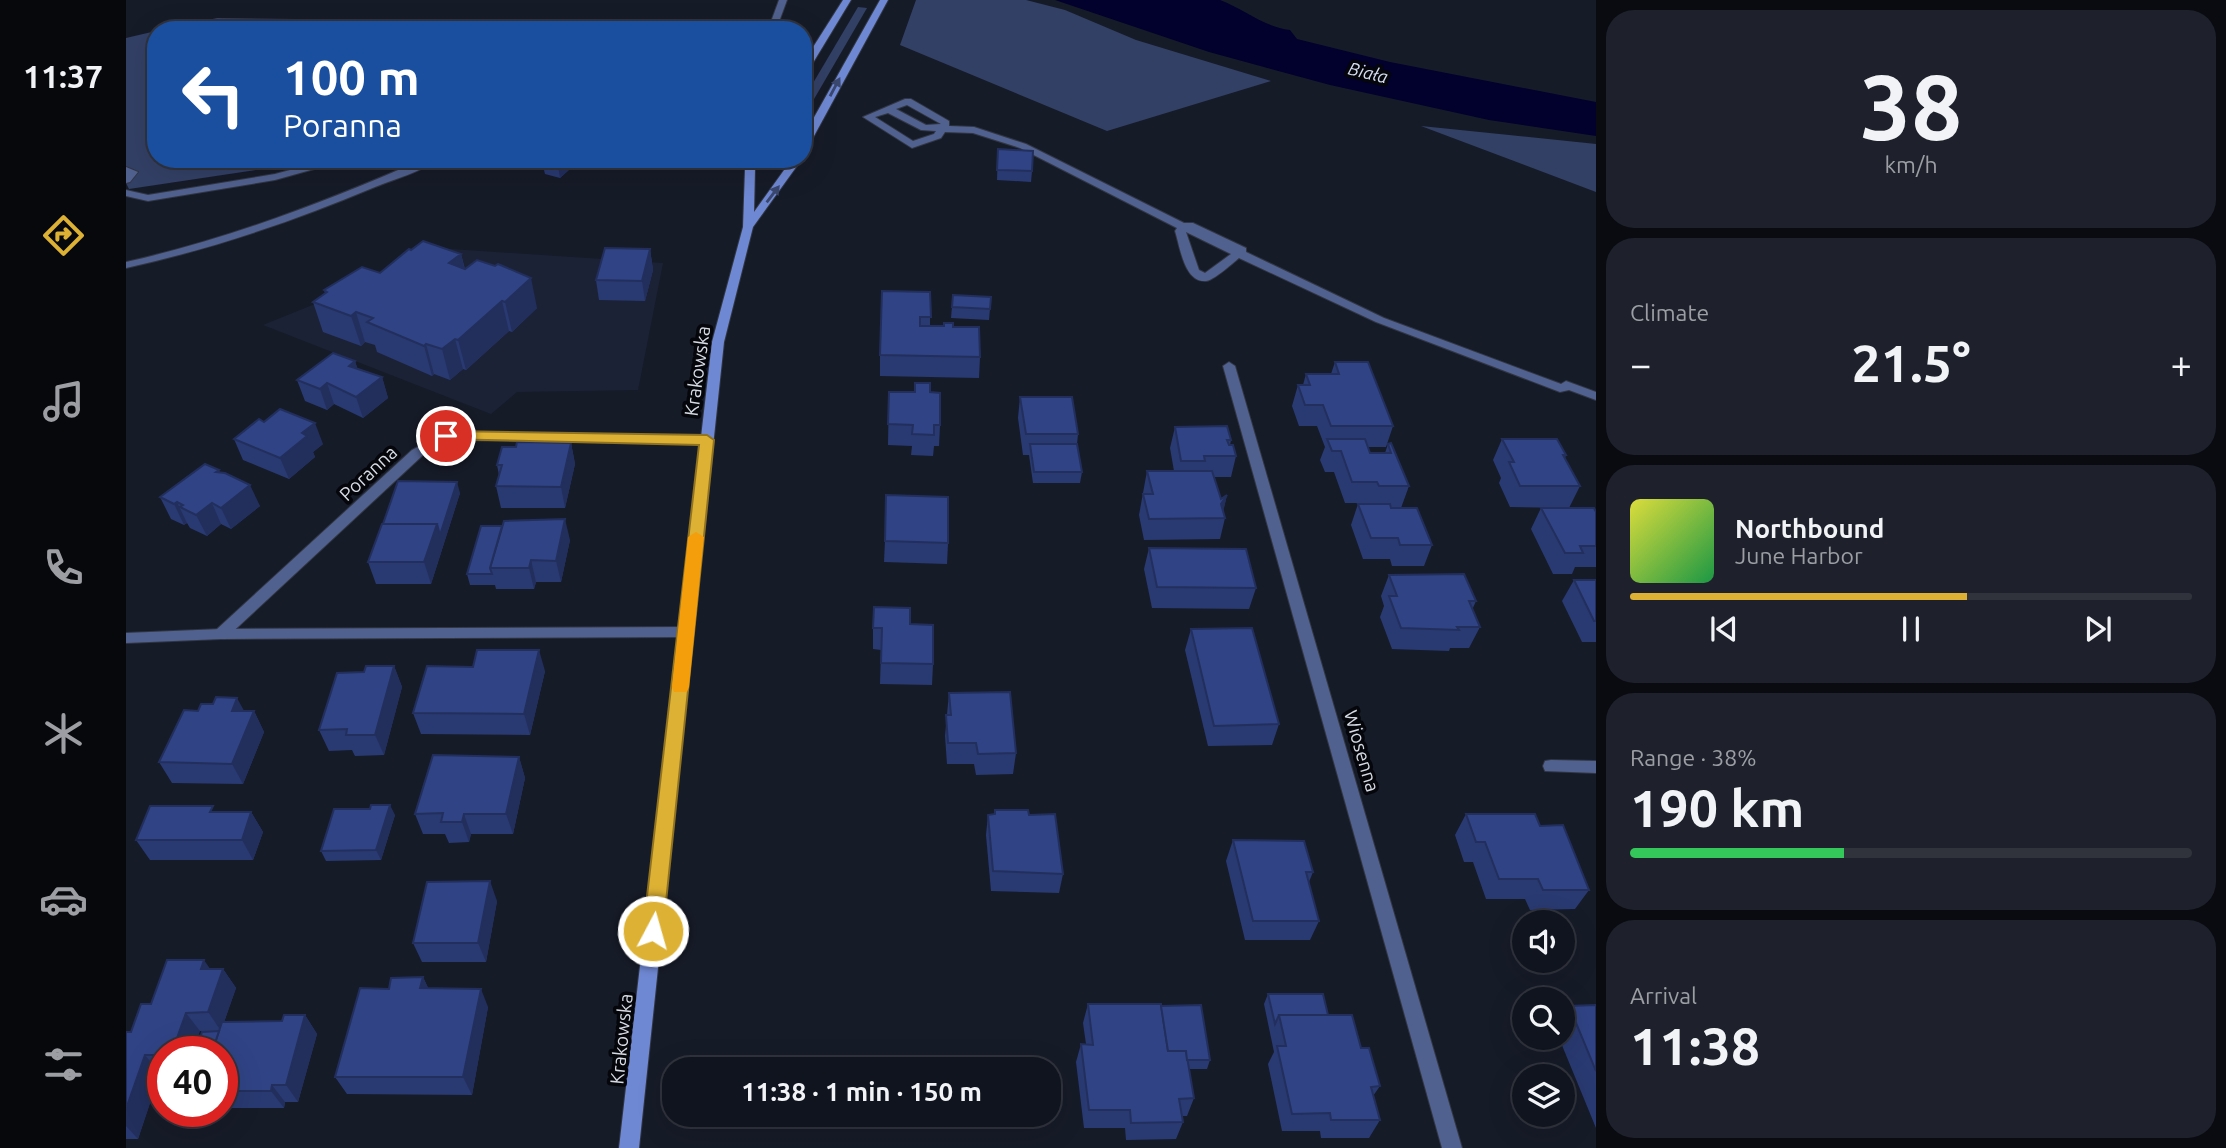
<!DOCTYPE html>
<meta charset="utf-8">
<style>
:root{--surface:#10141e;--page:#1e212b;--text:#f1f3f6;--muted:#9c9ea4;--line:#30333c;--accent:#ddb133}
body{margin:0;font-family:Ubuntu,sans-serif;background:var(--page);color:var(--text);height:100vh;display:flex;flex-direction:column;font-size:26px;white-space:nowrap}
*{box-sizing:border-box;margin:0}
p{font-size:23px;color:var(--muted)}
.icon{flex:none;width:38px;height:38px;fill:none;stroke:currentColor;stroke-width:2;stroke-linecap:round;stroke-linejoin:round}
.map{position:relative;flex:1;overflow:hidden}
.side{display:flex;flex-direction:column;gap:10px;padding:10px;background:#090b10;width:630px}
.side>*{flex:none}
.banner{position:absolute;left:21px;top:21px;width:665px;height:147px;border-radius:28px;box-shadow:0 7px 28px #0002,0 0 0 2px var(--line);background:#1a4fa0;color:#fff;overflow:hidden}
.fabs{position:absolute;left:1386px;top:910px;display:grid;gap:14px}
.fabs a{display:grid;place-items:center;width:63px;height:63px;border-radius:50%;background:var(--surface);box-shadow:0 7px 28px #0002,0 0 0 2px var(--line);font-size:35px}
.speed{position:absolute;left:21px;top:1036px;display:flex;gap:14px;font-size:35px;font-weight:700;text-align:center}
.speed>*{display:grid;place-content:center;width:91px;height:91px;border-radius:50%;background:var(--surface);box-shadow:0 7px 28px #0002,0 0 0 2px var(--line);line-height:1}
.speed .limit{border:10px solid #d22;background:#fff;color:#111}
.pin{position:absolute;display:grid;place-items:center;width:60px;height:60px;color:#fff;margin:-30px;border:4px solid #fff;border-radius:50%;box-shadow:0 2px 7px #0007}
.me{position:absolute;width:77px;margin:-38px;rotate:6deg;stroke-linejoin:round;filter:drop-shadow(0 0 5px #0008)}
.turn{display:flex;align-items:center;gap:24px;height:147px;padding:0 21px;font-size:32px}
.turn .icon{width:91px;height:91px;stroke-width:2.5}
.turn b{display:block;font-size:49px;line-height:60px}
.big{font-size:52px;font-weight:700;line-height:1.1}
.side .card{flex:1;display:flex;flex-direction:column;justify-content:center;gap:10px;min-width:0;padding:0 24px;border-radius:28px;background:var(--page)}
.side .dial{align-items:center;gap:0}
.dial b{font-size:91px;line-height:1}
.song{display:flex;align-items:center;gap:21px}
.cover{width:84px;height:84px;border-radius:10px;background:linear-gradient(135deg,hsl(60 70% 55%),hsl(140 70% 35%))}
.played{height:7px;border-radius:4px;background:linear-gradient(90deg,var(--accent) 60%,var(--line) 60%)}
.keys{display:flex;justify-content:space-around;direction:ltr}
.heat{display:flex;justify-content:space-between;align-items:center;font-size:38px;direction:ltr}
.charge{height:10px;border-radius:5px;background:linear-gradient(90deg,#34c759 38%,var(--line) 0)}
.trip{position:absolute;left:536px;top:1057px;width:399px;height:70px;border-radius:28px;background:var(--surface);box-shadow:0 7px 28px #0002,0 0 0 2px var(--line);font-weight:700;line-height:70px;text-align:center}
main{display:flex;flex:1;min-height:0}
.tab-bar{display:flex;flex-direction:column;width:126px;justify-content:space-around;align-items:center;background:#06080c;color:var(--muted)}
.tab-bar .icon{width:49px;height:49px}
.tab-bar .selected{color:var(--accent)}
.tab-bar b{font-size:32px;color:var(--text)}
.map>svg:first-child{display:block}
</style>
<main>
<nav class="tab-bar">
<b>11:37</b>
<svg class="icon selected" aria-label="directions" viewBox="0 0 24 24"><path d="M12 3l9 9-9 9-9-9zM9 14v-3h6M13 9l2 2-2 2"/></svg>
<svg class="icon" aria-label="music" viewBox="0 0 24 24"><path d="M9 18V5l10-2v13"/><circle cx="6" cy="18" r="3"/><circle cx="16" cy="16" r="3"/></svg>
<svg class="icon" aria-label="phone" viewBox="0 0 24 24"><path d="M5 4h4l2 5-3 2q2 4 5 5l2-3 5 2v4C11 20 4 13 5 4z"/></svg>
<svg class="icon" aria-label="climate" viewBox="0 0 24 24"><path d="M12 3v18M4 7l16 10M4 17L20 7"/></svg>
<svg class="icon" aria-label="car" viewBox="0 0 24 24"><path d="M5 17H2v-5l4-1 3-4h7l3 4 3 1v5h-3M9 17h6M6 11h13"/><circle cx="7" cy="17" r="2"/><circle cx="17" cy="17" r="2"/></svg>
<svg class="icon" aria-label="filters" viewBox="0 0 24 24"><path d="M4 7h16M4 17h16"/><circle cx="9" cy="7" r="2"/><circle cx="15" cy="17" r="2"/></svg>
</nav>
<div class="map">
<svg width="1470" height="1148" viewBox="0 0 1470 1148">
<rect width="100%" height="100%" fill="#161b28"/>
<polygon fill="#1c2235" points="325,249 537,263 512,390 391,392 365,414 137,325"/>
<g fill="#334066">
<polygon points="790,0 900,0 939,10 1010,40 1145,81 981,131 774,45"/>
<polygon points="732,7 741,8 677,118 677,100"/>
<polygon points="91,18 255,20 256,30 37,30"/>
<polygon points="30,31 30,159 203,159 3,189 0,183 0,38"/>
<polygon points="1295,126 1470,144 1470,192"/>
</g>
<path fill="#02012d" d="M929,0h165c24,9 44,27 70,30l7,9 93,23 206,40v34l-107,-16 -159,-35 -121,-33z"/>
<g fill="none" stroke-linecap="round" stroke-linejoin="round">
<defs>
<g id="lane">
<polygon points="653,0 661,0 650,30 642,30"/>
<path d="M779,99h6l38,22v5l25,1 52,17 158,79h9l53,25v4l138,66 177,66 5,-3 30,11v8l-27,-10 -9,2 -184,-70 -137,-64c-6,5 -26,23 -33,23 -22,2 -26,-35 -31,-50l2,-3 -157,-80 -47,-15 -28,-1 -4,6 -29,10 -49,-31zM781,105l34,19 -15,1 -30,-16zM762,113l33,17 15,1 -2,3 -21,7 -38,-24zM1060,232l45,22 -26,19 -6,-3z"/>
<polygon points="206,159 224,159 149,180 22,201 0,196 0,190 22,195 149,174"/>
<path d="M298,159h14c-17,13 -43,20 -63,28 -81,34 -163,62 -249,81v-6c103,-23 201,-61 298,-103z"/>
<polygon points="0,167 12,172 4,182 0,183"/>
<polygon points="320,432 581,436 587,440 581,444 322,440 296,456 100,638 90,638 88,634 90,630 286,450"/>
</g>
<g id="street">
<polygon points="1103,362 1109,366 1336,1148 1316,1148 1097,366"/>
<polygon points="561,627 566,628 568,632 566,636 561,637 95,639 0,643 0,633 95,629"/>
<polygon points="1425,760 1470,761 1470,773 1419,771 1417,766 1419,761"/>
</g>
<g id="secondary">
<polygon points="717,0 725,0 682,71 677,74 677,63"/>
<polygon points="754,0 762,0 682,147 677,150 677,137"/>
<polygon points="623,159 633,159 629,169 628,212 666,159 676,159 627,227 598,342 513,1148 493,1148 586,342 617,227 619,169"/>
</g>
</defs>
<use href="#lane" stroke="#313642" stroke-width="2"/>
<use href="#street" stroke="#313642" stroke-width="2"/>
<use href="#secondary" stroke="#313642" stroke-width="2"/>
<use href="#lane" fill="#51618f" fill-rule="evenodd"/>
<use href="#street" fill="#51618f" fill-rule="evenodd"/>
<use href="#secondary" fill="#6f88d3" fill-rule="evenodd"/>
</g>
<g fill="#293a72">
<polygon points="872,149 906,171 905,182 871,180"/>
<polygon points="391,159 455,159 434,178 419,174 418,170 391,164"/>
<polygon points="524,249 527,270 519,301 473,300 470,280"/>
<polygon points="285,250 335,254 339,269 411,308 386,332 383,331 340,370 337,369 324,380 308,374 306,376 251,352 249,345 239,342 235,346 197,332 187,302 199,293 198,290 254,273"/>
<polygon points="804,292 804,326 827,327 854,357 853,378 754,376 754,355"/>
<polygon points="827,295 865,297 863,320 825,318"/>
<polygon points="229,361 231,368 256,377 262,398 237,418 208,404 201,410 179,401 171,380"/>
<polygon points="1209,362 1267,426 1260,447 1242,447 1244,453 1259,453 1262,444 1283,486 1275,508 1306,545 1298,566 1266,566 1264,559 1237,559 1225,525 1232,504 1244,504 1243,503 1219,503 1208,472 1199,472 1194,460 1199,447 1191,426 1173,426 1166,406 1172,385 1177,385 1180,374 1205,374"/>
<polygon points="763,392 804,392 814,425 813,446 808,446 807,456 785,455 786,446 762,445"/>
<polygon points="894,397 952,434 951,444 956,472 954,483 907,483 903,455 897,455 892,418"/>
<polygon points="1049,427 1105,440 1104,445 1110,456 1105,477 1088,477 1095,499 1101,495 1097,511 1099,518 1094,539 1018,540 1013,515 1021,471 1048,471 1044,448"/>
<polygon points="108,439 197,444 187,452 189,457 163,479 117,460"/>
<polygon points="1376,439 1440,455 1439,458 1454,486 1443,508 1384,507 1373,483 1375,478 1367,460"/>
<polygon points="445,443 449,464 439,508 375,508 370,486 373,475 371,465 390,447"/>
<polygon points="93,470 94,473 134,506 105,529 95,524 81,536 64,528 61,523 58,525 45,519 34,497"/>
<polygon points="334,493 305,584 250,584 242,562 257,524"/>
<polygon points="1415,508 1470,512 1470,567 1449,567 1446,574 1427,574 1405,529"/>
<polygon points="444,540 435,582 410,582 408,589 370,589 369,585 344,585 341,574"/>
<polygon points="759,541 822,543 821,564 758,562"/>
<polygon points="1023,548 1130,588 1123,609 1026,608 1018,569"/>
<polygon points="1263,575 1350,601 1346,610 1354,627 1343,648 1324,648 1323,651 1266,649 1254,617 1258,606 1255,596"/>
<polygon points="1448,580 1470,580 1470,642 1456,642 1436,601"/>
<polygon points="784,624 807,664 806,685 754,684 755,650 747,649 747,628"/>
<polygon points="1065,629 1153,724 1146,745 1082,746 1059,650"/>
<polygon points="268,666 276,687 258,755 229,756 226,750 203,751 193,730 238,672"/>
<polygon points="419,671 404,735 295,734 287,713"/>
<polygon points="823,693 890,753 887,774 850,775 848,764 821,764 819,736"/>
<polygon points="72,711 128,711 138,732 117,784 46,783 33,762"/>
<polygon points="393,757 399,778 387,834 345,834 343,842 323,843 319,834 297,834 289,814"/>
<polygon points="244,809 269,815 255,860 200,861 195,851"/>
<polygon points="91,812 125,812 137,832 127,860 24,860 10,840"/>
<polygon points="1340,814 1414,826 1463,890 1449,909 1404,910 1399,899 1360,899 1347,862 1338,862 1329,835"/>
<polygon points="862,815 937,874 933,893 865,891 860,835"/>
<polygon points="1107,840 1187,872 1183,882 1193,921 1184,940 1119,940 1100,861"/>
<polygon points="371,901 360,962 296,962 287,943"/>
<polygon points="84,969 97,969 110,988 98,1022 156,1021 179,1015 191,1034 172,1102 159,1102 158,1108 96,1108 96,1052 93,1031 74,1031 37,1052 37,1073 34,1073 12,1139 0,1139 0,1032 5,1032 25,1004"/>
<polygon points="297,977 302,988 362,1007 346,1095 221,1094 209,1077 263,989"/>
<polygon points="1142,994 1202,1015 1235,1048 1254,1086 1247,1096 1254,1120 1243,1138 1195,1138 1194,1131 1156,1131 1142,1064 1148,1052 1138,1004"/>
<polygon points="962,1004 1035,1006 1084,1060 1081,1069 1063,1069 1068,1098 1061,1116 1056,1116 1057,1122 1050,1139 1000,1140 999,1128 958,1128 950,1062 955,1044 960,1044 957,1023"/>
<polygon points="1470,1005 1470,1128 1433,1038 1437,1038 1437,1014 1443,1006"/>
<polygon points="54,1111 87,1111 85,1116 58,1117"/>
</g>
<g fill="#222f5d">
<polygon points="431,159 455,159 434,178"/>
<polygon points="524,249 527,270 519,301 516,281"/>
<polygon points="335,254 342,284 323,263"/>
<polygon points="405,278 411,308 386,332 379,302"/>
<polygon points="376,301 383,331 340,370 332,340"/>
<polygon points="230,312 239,342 235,346 225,316"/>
<polygon points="329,339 337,369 324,380 316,349"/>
<polygon points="300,344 308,374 306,376 298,346"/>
<polygon points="229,361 236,382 223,366"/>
<polygon points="256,377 262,398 237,418 230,397"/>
<polygon points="201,383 208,404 201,410 194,389"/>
<polygon points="189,423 197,444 187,452 189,457 163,479 154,458 176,433"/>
<polygon points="445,443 449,464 439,508 435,487"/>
<polygon points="331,482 334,493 305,584 298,562 311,524"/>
<polygon points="124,485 134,506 105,529 95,508"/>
<polygon points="1101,495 1096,517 1095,504"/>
<polygon points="51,502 61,523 58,525 48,504"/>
<polygon points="86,503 95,524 81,536 70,515"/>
<polygon points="439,519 444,540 435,582 430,561"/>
<polygon points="405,560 410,582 408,589 403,568"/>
<polygon points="413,650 419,671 404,735 398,714"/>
<polygon points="268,666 276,687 258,755 249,735"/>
<polygon points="111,698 122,718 106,711"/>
<polygon points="128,711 138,732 117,784 106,764"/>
<polygon points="393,757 399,778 387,834 380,814"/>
<polygon points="264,805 269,815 255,860 250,850"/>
<polygon points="125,812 137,832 127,860 116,840"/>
<polygon points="338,814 345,834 343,842 336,822"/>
<polygon points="364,881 371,901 360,962 352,943"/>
<polygon points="78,960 91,979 75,969"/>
<polygon points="97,969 110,988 95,1031 82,1012"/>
<polygon points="297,977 306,996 294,988"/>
<polygon points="355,989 362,1007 346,1095 337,1077"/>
<polygon points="60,1013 74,1031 67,1052 46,1052"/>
<polygon points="179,1015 191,1034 172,1102 160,1085"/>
<polygon points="19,1055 34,1073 12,1139 0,1126 0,1109"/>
<polygon points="146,1085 159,1102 158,1108 145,1091"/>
</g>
<g fill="#304385" stroke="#222f5d" stroke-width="2">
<polygon points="872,149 907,151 906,171 871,170"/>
<polygon points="297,241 335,254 323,263 339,269 351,260 369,266 372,264 405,278 379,302 376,301 332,340 329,339 316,349 300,344 298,346 241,322 247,318 230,312 225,316 187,302 201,292 198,290 236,267 254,273 283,249 285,250"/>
<polygon points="479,248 524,249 516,281 470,280"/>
<polygon points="756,291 804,292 805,317 794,317 794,326 818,326 818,323 827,323 827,327 853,327 854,357 754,355"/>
<polygon points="827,295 865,297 864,309 826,307"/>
<polygon points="207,353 229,361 223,366 256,377 230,397 201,383 194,389 171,380"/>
<polygon points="1209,362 1242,362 1267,426 1205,426 1197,405 1179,405 1172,385 1184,385 1180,374 1213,374"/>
<polygon points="789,383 804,383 804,392 814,393 814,425 808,425 808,435 786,434 787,425 762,424 763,392 789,392"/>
<polygon points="894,397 946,397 952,434 900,434"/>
<polygon points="154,409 189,423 176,433 181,436 154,458 108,439 133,419 138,422"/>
<polygon points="1101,426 1105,440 1101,440 1103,445 1107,445 1110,456 1078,456 1079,461 1055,461 1049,427"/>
<polygon points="1201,439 1239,439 1244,453 1265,453 1262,444 1265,443 1283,486 1253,486 1251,482 1226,482 1215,451 1206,451"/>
<polygon points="1376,439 1431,439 1440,455 1437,455 1454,486 1394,486 1383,462 1388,462"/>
<polygon points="391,442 445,443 435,487 370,486 376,465 371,465 376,447 390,447"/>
<polygon points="904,444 951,444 956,472 908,472"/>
<polygon points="79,464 93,470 90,472 99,473 124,485 95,508 86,503 70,515 54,507 57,505 51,502 48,504 34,497"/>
<polygon points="1021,471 1086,471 1095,499 1101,495 1095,504 1099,518 1023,519 1017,494 1027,494"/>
<polygon points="272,481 331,482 314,535 311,524 257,524"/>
<polygon points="760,495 822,497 822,543 759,541"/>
<polygon points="1232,504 1264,504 1265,508 1291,508 1306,545 1274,545 1272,538 1245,538"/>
<polygon points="1415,508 1468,508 1470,512 1470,546 1454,546 1457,553 1439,553"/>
<polygon points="439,519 430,561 405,560 403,568 364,568 378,521"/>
<polygon points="256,524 311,524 298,562 242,562"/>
<polygon points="355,526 376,526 364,568 366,574 341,574"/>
<polygon points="1023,548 1120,549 1130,588 1031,587"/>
<polygon points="1338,574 1350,601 1343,601 1354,627 1331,627 1333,630 1275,628 1263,596 1271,596 1263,575"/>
<polygon points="1448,580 1470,580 1470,621 1468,621"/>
<polygon points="748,607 784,608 784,624 807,625 807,664 755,663 756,628 747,628"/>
<polygon points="1126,628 1153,724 1088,726 1065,629"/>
<polygon points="351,650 413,650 398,714 287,713 301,666 347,667"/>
<polygon points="240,666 268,666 249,735 220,735 221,729 193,730 211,673 238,672"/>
<polygon points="884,692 890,753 852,754 850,743 822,743 820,715 825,715 823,693"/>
<polygon points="90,697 111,698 106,711 128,711 106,764 33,762 58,710 72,711 75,704 87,704"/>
<polygon points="307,755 393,757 380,814 338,814 336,822 315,822 317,813 289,814"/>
<polygon points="245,805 264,805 250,850 195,851 208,809 244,809"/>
<polygon points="24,806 87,806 84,812 125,812 116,840 10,840"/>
<polygon points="869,810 902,810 903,815 929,814 937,874 867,871 862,815 869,814"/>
<polygon points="1340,814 1409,814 1414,826 1437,825 1463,890 1417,890 1412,879 1373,879 1359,842 1350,842"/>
<polygon points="1107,840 1178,841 1187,872 1180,872 1193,921 1127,921"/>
<polygon points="364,881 352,943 287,943 301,882"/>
<polygon points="41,960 78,960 75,969 97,969 82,1012 60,1013 46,1052 37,1052 37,1055 19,1055 0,1109 0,1032 5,1032 15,1004 25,1004"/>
<polygon points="297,977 294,988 355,989 337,1077 209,1077 234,988 263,989 265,978"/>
<polygon points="1142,994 1197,994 1202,1015 1153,1015 1149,1024"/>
<polygon points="962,1004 1035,1004 1042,1051 1060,1051 1068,1098 1053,1099 1057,1122 1005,1123 1004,1110 963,1110 955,1044 967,1045"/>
<polygon points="1075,1005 1084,1060 1061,1060 1060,1051 1042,1051 1035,1006"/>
<polygon points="1470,1005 1470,1071 1443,1006"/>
<polygon points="158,1015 179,1015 160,1085 146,1085 145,1091 96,1091 96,1052 86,1052 96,1022 156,1021"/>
<polygon points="1153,1015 1226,1015 1235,1048 1243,1048 1254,1086 1245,1087 1254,1120 1205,1120 1204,1113 1166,1114 1151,1046 1160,1046"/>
<polygon points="93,1031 86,1052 70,1052 76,1032"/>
</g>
<defs><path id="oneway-solid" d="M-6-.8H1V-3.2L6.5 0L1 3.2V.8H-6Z" transform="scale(1.75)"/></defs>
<g fill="#3a476f">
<use href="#oneway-solid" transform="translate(709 87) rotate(-62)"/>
<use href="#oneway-solid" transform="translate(647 194) rotate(-53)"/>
</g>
<polygon fill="#ddb133" stroke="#907321" stroke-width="2" points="320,431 581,435 588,440 537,931 534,937 527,940 520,937 517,931 573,445 315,439 313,436"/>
<polygon fill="#f59e0b" points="570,532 578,537 563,687 561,692 548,692 546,687 562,537"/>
<g text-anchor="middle" stroke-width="7" stroke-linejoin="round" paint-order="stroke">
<g font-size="18" font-style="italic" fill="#d5ddf1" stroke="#05060b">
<text transform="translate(1242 73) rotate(14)" y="6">Biała</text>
</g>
<g font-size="19" fill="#d8dbe4" stroke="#05060b">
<text transform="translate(571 371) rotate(-82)" y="7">Krakowska</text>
<text transform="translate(242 473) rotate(-43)" y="7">Poranna</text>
<text transform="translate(1236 751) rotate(74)" y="7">Wiosenna</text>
<text transform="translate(495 1039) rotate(-84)" y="7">Krakowska</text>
</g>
</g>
</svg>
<div class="fabs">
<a><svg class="icon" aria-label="sound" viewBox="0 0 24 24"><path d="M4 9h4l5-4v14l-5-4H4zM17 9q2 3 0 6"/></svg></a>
<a><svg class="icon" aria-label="search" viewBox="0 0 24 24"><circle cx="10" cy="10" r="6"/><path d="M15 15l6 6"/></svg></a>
<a><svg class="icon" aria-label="layers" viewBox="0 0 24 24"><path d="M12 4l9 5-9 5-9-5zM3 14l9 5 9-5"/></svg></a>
</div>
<div class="speed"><div class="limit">40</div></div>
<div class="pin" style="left:320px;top:436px;background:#d93025"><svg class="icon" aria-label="arrive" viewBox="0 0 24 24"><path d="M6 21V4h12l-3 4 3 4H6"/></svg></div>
<svg class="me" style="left:527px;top:931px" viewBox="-20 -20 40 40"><circle r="17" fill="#ddb133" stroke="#fff" stroke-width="3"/><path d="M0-11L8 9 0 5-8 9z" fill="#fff"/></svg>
<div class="trip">11:38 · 1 min · 150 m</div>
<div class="banner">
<div class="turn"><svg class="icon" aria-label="left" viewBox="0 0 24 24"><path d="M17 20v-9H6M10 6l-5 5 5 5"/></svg><div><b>100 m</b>Poranna</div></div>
</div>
</div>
<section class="side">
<div class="card dial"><b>38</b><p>km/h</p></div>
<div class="card"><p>Climate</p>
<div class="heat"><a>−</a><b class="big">21.5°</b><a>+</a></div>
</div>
<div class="card">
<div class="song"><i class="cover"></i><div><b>Northbound</b><p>June Harbor</p></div></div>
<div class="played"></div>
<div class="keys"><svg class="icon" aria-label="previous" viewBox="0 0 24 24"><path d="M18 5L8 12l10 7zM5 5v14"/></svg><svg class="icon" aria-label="pause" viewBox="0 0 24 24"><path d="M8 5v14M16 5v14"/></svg><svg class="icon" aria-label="next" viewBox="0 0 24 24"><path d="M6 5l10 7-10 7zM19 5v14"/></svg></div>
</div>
<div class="card"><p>Range · 38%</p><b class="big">190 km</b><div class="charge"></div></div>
<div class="card"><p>Arrival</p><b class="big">11:38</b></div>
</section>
</main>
